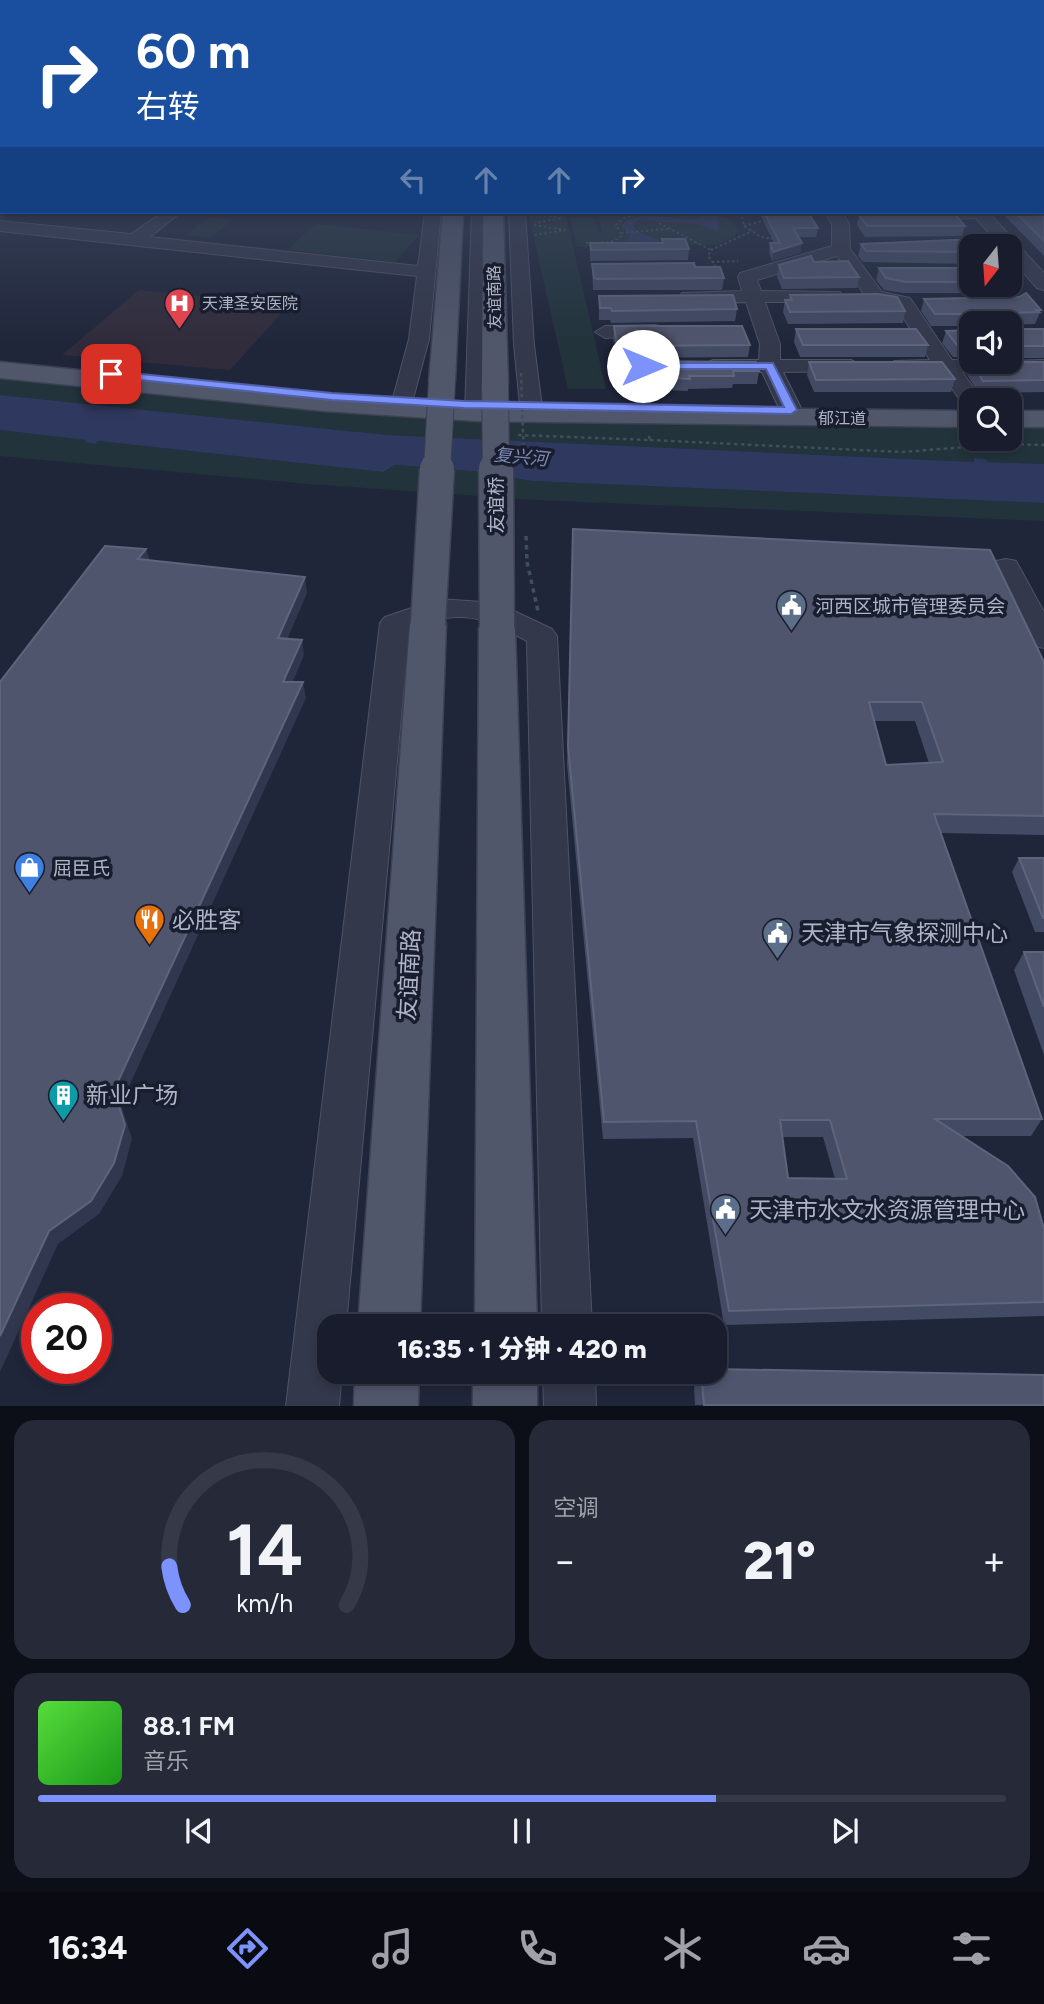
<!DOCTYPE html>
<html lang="zh">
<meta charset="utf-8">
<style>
:root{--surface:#181c2c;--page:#252938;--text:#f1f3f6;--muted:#9fa1a9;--line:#363a48;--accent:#7c93fe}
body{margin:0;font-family:Figtree,"Noto Sans SC",sans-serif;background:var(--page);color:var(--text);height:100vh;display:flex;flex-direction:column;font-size:26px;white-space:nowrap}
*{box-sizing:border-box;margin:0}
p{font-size:23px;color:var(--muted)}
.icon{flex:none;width:38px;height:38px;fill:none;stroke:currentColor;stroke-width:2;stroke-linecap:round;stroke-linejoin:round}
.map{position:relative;height:1406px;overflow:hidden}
.sheet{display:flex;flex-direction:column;gap:14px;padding:14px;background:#0d0f18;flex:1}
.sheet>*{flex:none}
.hud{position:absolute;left:0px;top:0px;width:1045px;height:214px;box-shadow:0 4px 10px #0003,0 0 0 2px var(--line);background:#1a4fa0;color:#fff;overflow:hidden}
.needle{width:46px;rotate:197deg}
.buttons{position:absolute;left:959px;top:234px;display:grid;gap:14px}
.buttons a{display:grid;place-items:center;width:63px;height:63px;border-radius:14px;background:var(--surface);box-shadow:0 4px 10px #0003,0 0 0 2px var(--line);font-size:35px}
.speed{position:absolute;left:21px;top:1293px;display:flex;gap:14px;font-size:35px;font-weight:700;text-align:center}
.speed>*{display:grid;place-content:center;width:91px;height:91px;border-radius:50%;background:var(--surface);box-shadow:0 4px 10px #0003,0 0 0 2px var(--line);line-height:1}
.speed .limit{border:10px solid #d22;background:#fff;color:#111}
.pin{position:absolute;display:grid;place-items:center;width:60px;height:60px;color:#fff;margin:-30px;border-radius:14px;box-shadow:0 4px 10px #0006}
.me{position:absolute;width:77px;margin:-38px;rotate:90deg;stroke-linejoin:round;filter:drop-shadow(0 0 5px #0008)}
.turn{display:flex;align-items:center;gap:24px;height:147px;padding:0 21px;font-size:32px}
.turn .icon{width:91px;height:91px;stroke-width:2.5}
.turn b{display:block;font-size:49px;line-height:60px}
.lanes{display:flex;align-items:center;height:66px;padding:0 21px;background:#0003;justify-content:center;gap:35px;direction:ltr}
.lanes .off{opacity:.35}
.big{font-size:52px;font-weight:800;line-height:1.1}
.sheet .tile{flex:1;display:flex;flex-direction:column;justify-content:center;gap:10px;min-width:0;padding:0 24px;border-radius:21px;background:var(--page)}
.sheet .dial{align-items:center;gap:0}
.dial svg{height:182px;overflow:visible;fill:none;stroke:var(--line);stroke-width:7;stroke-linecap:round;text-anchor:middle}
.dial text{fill:var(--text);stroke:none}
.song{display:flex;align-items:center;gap:21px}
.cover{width:84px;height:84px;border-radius:10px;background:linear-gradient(135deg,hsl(110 70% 55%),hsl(120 70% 35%))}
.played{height:7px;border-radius:4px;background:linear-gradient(90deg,var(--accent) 70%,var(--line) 70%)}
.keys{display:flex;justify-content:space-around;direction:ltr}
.heat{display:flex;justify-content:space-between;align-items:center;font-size:38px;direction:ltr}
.sheet .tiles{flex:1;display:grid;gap:14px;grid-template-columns:1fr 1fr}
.tile:last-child{grid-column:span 2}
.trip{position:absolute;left:317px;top:1314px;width:410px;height:70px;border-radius:21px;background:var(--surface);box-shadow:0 4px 10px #0003,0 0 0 2px var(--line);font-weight:800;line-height:70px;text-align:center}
.tab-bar{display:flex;height:112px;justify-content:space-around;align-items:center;background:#0a0b12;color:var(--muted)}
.tab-bar .icon{width:49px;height:49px}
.tab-bar .current{color:var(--accent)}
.tab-bar b{font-size:32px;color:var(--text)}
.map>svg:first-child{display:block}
</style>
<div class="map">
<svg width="1044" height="1406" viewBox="0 0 1044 1406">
<rect width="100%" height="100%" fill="#20263a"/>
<polygon fill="#312c3b" points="139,290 289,305 230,370 62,355"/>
<g fill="#22333b">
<polygon points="528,212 565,212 606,389 568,389"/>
<polygon points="602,212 715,212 731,220 738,230 734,237 717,245 577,247 570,217 594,217 598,232 602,232 598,215 603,215"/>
<polygon points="208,218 232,220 210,238 186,235"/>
<polygon points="316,224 419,235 395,262 287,250"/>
<polygon points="0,376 350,412 536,422 971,425 971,439 1010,439 1010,425 1044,425 1044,464 988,462 986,459 974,458 975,462 388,435 0,395"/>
<polygon points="0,430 88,440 86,442 94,444 98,441 383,472 395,465 483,472 531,481 1044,503 1044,521 535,500 309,484 0,456"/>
</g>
<g fill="#2f385e">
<path d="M698,212h16l5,8 -1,11 -20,-7 -60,-4 -5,5 2,6 24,9 -1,3 -38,-2 7,-1 3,-5 -9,-9c17,-20 57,-3 81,-8z"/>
<polygon points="0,395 388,435 974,462 974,458 986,459 988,462 1044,464 1044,503 531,481 483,472 395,465 383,472 98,441 95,444 85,442 86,440 0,430"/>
</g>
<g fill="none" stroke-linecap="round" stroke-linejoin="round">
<defs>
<g id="minor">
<rect x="1043" y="169" width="1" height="10"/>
<polygon points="163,212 181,212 150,237 418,266 425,212 441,212 429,339 409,414 393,414 390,409 409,339 417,276 0,231 0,221 131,234"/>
<polygon points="472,212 488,212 487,413 476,420 465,413"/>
<polygon points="509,212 525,212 534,345 543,415 532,422 521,415 514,345"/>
<polygon points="825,212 842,212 849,224 850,249 882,292 910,298 952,360 971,360 971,362 1044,360 1044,372 962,372 977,392 966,399 958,397 940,372 894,371 891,366 894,361 930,360 896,306 869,301 837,256 757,280 761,291 840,292 843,296 840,300 833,302 765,302 780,344 780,360 851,360 862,366 859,371 783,372 802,410 791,417 780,410 762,372 705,371 702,366 713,360 759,360 760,344 746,302 689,303 682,301 679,297 682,293 742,291 738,277 740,273 832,246 832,224"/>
<polygon points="914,212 988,212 1044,273 1044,290 1037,288 1010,257 1010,247 1001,247 976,218 908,221 906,217"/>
<polygon points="655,325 662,327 665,331 662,335 605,338 595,332 605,326"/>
<polygon points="1006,559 1016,561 1044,612 1044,648 1034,646 1029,639 992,567 996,561"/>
<path d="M438,599l59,4 55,26 5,7 35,690h-50l-15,-685c-50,-26 -63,-32 -118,-13l-63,698h-17v46h13l-3,34h-53l94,-783 5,-6z"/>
<polygon points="543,1372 595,1372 596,1406 544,1406"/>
</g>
<g id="major">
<polygon points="443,212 463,212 455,381 451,387 433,387 429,381"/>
<polygon points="483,212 503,212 508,383 504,389 486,389 482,383"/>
<polygon points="0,362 324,395 476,405 971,411 971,427 476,421 324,411 0,378"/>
<rect x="1010" y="411" width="34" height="16"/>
<polygon points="428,613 441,616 446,624 420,1326 358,1326 410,624 415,616"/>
<polygon points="497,617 510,620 515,628 537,1326 475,1326 479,628 484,620"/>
<polygon points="355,1372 419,1372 418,1406 354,1406"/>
<rect x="473" y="1372" width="64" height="34"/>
</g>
</defs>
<use href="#minor" stroke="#4e5365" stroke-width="2"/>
<use href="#major" stroke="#3d4154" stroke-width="3"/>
<g stroke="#3f5059" stroke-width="2" stroke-dasharray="2.5 2.5" stroke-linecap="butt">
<polyline points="656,212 656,217"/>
<polyline points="741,212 744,226 761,237 774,239"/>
<polyline points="742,212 764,213"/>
<polyline points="534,214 562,218 535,223"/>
<polyline points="659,223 711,250"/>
<polyline points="534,225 565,230 535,235"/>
<polyline points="744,226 766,220"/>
<polyline points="621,233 668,229"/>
<polyline points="586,243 611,242 622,236 616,225 624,218 636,215 634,212"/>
<polyline points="712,262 738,261"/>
<polyline points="716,267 708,256 711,250 752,231"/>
</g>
<g stroke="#3f5059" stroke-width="2.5" stroke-dasharray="3.5 3.5" stroke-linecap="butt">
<polyline points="518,435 650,440 648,433"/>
<polyline points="650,440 901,452 1008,444 1044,445"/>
</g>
<polyline stroke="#3f5059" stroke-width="3.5" stroke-dasharray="4.5 4.5" stroke-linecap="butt" points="527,562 538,611"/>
<use href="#minor" fill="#34384b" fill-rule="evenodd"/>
<use href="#major" fill="#51576b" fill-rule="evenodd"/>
<defs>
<g id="major-bridge-far1">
<polyline points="495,383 496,471"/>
<polyline points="437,471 442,381"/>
</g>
<g id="major-bridge">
<polyline points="496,469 497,628"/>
<polyline points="428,624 437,469"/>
</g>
</defs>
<use href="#major-bridge-far1" stroke="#3d4154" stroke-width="28" stroke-linecap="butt"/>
<use href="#major-bridge" stroke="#3d4154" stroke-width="37" stroke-linecap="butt"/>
<polyline stroke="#3f5059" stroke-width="2.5" stroke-dasharray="3.5 3.5" stroke-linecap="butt" points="521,373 524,462"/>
<polyline stroke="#3f5059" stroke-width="3.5" stroke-dasharray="4.5 4.5" stroke-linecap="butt" points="526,536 527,562"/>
<use href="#major-bridge-far1" stroke="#51576b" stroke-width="26"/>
<use href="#major-bridge" stroke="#51576b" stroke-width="34"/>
</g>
<g fill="#434a63" fill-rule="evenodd">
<polygon points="1044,195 1044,256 1001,212 1043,212"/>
<polygon points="759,212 808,212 818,228 816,237 798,237 802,243 800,253 772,261 769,252 770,243 774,243"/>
<polygon points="859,215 965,226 962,236 865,237 857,225"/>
<polygon points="662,239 689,249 688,260 590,261 590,243 661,243"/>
<polygon points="861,244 971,247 971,264 863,262 858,256"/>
<polygon points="814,262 859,277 857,288 782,289 777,277 779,265"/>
<polygon points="592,264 695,267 724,278 722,290 593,290"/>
<polygon points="879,268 971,268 971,285 1010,285 1010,273 1018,282 1015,293 903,293 884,290 876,280"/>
<polygon points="790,295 905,311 903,323 788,324 783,312 785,300 789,300"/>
<polygon points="599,296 737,309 735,321 611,323 610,320 599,320"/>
<polygon points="924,299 1041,310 1035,324 1012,325 1012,329 1044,329 1044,358 1010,358 1010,324 971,324 971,326 931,326 921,311"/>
<polygon points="614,326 750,345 748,357 617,358 613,339"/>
<polygon points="796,329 928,345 925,357 800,357 794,342"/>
<polygon points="971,330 971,358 953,357 942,343 946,331"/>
<polygon points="619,361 759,371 757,384 733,384 732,388 688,389 688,391 620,388 619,374"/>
<polygon points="809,362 955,379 951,392 814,392 807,375"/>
<polygon points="971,362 1044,362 1044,392 979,393 967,375"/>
<path d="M573,529l471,133v173l-103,-2 101,286 -11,17h-69l82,93v87l-320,9 -31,-187 -90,1 -36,-374zM874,721h41l14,42 -43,2zM782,1137h41l12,42 -47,-1z"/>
<polygon points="1019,858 1044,858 1044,932 1035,932 1012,872"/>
<polygon points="1024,952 1044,952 1044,1055 1014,970"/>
<polygon points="699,1372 714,1372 1044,1405 695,1405 694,1388"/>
</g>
<g fill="#30374e">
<polygon points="2,201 2,212 11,212 1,218 0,214 0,202"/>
<polygon points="802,243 800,253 772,261 773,252"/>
<polygon points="146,549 151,564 138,559"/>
<polygon points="305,577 307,593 281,654 278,638"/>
<polygon points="302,640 304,655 286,698 283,682"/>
<polygon points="303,682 306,698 121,1104 132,1139 122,1176 99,1214 58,1244 0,1372 0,1336"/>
</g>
<g fill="#4f556d" stroke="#5e647b" stroke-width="2" fill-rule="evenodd">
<polygon points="0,148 2,148 2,201 0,202"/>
<polygon points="1043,148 1044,148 1043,166"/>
<polygon points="1043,195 1044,195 1044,241 1015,212 1043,212"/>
<polygon points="764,212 808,212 818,228 793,228 802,243 773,252 770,243 780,243"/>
<polygon points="931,212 953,212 965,226 867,226 859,215"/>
<polygon points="662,239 685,239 689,249 591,250 590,243 663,243"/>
<polygon points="977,239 984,247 971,247 971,252 866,251 861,244"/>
<polygon points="811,256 814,262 848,261 859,277 784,278 779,265"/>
<polygon points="694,263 695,267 720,267 724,278 597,279 594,278 592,264"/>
<polygon points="879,268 971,268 971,282 906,282 886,278"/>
<polygon points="1010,273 1018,282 1010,282"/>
<polygon points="1026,293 1041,310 1036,310 1039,312 1012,313 1012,329 1044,329 1044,346 1010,346 1010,324 976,324 976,314 935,314 924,299 1019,297"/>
<polygon points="878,294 897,297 905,311 790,312 785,300 792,300 790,295"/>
<polygon points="733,295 737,309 612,311 611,308 600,308 599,296"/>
<polygon points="614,326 742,326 750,345 617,346"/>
<polygon points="796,329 916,329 928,345 803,345"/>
<polygon points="971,330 971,345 957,345 946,331"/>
<polygon points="619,361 756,362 759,371 733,371 734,376 689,376 690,379 621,375"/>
<polygon points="809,362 942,362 955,379 816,380"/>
<polygon points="971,362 1044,362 1044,380 983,381"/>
<path d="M573,529l417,21 54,112v154l-110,-2 108,305h-107l73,47 27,31 9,32v73l-315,9 -33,-190 -92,1 -36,-376zM869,702h53l21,60 -57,3zM780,1120h50l17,59 -59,-1z"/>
<polygon points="105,546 146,549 138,559 305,577 278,638 302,640 283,682 303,682 114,1090 125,1125 114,1163 91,1201 49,1231 0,1336 0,682"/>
<polygon points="1019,858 1044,858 1044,918 1043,918"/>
<polygon points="1024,952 1044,952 1044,1007"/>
<polygon points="714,1369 1044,1375 1044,1405 704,1405 701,1372 714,1372"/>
</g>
<linearGradient id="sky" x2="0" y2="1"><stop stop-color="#121520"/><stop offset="0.43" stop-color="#3c4760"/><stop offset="1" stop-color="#3c4760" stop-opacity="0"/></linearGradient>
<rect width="1044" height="344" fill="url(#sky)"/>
<polygon fill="#7c93fe" stroke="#5160a5" stroke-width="2" points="639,363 773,363 797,410 791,414 464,408 332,400 111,377 105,374 111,371 332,393 464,401 784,407 766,369 643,369 638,366"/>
<defs>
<symbol id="hospital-pin" viewBox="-11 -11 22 30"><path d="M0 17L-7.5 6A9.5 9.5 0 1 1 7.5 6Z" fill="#e0444e" stroke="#191e2f"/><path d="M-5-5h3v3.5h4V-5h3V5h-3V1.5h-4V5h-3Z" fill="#fff"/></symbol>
<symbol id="civic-pin" viewBox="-11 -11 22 30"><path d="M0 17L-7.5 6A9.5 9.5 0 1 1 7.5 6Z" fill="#5c6f8a" stroke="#191e2f"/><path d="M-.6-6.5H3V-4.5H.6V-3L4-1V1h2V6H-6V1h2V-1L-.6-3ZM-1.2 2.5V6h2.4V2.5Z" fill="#fff"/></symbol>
<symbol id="shop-pin" viewBox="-11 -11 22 30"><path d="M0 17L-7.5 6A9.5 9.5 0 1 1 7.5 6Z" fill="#3f7fe0" stroke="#191e2f"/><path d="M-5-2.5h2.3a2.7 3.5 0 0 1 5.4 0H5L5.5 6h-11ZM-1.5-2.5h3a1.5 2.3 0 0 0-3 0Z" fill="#fff"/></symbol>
<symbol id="restaurant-pin" viewBox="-11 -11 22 30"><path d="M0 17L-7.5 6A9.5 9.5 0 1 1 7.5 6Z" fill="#e8710a" stroke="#191e2f"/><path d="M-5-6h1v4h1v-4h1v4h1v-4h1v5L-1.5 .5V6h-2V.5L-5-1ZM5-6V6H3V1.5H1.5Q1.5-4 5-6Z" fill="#fff"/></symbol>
<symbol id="building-pin" viewBox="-11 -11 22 30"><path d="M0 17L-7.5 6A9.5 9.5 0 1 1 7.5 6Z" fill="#0f9aa8" stroke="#191e2f"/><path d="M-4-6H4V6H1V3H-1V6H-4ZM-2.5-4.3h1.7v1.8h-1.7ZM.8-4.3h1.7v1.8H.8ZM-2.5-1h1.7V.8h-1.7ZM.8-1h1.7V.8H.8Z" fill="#fff"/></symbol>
</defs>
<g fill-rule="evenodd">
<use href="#hospital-pin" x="162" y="286" width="35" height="47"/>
<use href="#civic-pin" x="774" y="588" width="35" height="47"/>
<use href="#shop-pin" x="12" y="850" width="35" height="47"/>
<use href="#restaurant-pin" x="132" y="902" width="35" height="47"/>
<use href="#civic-pin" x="760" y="916" width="35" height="47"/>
<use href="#building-pin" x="46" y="1078" width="35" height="47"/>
<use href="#civic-pin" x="708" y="1192" width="35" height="47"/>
</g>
<g text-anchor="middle" stroke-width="7" stroke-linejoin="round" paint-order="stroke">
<g font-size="16" fill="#aeb3c7" stroke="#191e2f">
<text transform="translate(494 297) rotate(-91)" y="6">友谊南路</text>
<text x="842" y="424">郁江道</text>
</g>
<g font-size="16" fill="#aeb3c7" stroke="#191e2f" text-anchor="start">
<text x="202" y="309">天津圣安医院</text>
</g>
<g font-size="18" font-style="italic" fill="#7c88b5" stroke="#191e2f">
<text transform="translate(521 457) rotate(5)" y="6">复兴河</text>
</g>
<g font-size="19" fill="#aeb3c7" stroke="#191e2f">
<text transform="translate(496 505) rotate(-90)" y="7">友谊桥</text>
</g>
<g font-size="19" fill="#aeb3c7" stroke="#191e2f" text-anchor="start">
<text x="815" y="613">河西区城市管理委员会</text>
<text x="53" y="875">屈臣氏</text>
</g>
<g font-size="23" fill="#aeb3c7" stroke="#191e2f" text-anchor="start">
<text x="172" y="928">必胜客</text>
<text x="801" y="941">天津市气象探测中心</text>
<text x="86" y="1103">新业广场</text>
<text x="749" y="1218">天津市水文水资源管理中心</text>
</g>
<g font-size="23" fill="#aeb3c7" stroke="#191e2f">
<text transform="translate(409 975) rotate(-87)" y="8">友谊南路</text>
</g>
</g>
</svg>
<div class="buttons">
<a><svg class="needle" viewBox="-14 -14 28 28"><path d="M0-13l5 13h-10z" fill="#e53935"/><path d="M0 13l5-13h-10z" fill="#9fa1a9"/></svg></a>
<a><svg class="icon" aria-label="sound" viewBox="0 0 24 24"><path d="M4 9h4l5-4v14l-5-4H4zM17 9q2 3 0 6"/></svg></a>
<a><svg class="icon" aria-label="search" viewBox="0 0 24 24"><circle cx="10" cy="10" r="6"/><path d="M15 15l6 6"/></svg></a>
</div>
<div class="speed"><div class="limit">20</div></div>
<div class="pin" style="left:111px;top:374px;background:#d93025"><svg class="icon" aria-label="arrive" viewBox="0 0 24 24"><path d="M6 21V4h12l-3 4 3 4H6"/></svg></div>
<svg class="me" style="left:643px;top:366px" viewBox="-20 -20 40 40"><circle r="19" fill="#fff"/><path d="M0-13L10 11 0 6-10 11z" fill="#7c93fe"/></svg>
<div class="trip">16:35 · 1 分钟 · 420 m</div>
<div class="hud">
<div class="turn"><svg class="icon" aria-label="right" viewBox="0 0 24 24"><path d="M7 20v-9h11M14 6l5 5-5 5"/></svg><div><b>60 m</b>右转</div></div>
<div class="lanes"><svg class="icon off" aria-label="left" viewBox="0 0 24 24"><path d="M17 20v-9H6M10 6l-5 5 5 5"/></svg><svg class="icon off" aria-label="ahead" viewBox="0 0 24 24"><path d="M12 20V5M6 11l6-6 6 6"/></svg><svg class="icon off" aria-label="ahead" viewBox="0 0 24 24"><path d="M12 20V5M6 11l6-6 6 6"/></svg><svg class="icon" aria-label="right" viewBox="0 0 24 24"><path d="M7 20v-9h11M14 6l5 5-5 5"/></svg></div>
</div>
</div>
<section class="sheet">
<div class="tiles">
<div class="tile dial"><svg viewBox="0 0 100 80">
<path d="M14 69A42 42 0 1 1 86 69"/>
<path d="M14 69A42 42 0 0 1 8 52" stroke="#7c93fe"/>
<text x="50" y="56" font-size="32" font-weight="700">14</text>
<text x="50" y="72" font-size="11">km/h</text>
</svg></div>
<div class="tile"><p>空调</p>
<div class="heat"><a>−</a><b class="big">21°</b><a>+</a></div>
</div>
<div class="tile">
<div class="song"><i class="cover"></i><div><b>88.1 FM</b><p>音乐</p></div></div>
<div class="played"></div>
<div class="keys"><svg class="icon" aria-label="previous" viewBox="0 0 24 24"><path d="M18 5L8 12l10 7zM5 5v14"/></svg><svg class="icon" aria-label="pause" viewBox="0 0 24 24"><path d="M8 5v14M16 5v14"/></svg><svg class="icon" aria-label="next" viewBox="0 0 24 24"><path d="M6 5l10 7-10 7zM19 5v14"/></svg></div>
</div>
</div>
</section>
<nav class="tab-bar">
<b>16:34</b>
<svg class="icon current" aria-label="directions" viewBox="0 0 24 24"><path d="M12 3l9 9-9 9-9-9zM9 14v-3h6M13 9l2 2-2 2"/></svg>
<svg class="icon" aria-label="music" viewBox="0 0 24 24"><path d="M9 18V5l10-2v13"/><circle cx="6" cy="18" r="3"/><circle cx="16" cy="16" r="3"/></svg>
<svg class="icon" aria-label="phone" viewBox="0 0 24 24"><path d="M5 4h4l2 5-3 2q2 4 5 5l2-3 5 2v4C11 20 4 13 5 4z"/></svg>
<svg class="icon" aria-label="climate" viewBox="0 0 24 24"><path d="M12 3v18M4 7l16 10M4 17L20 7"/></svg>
<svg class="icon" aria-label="car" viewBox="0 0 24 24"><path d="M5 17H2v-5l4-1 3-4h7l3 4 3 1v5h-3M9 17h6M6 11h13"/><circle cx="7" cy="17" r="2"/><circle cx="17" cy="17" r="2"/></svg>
<svg class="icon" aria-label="filters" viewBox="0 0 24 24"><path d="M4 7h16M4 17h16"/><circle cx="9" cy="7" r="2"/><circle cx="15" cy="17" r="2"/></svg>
</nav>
